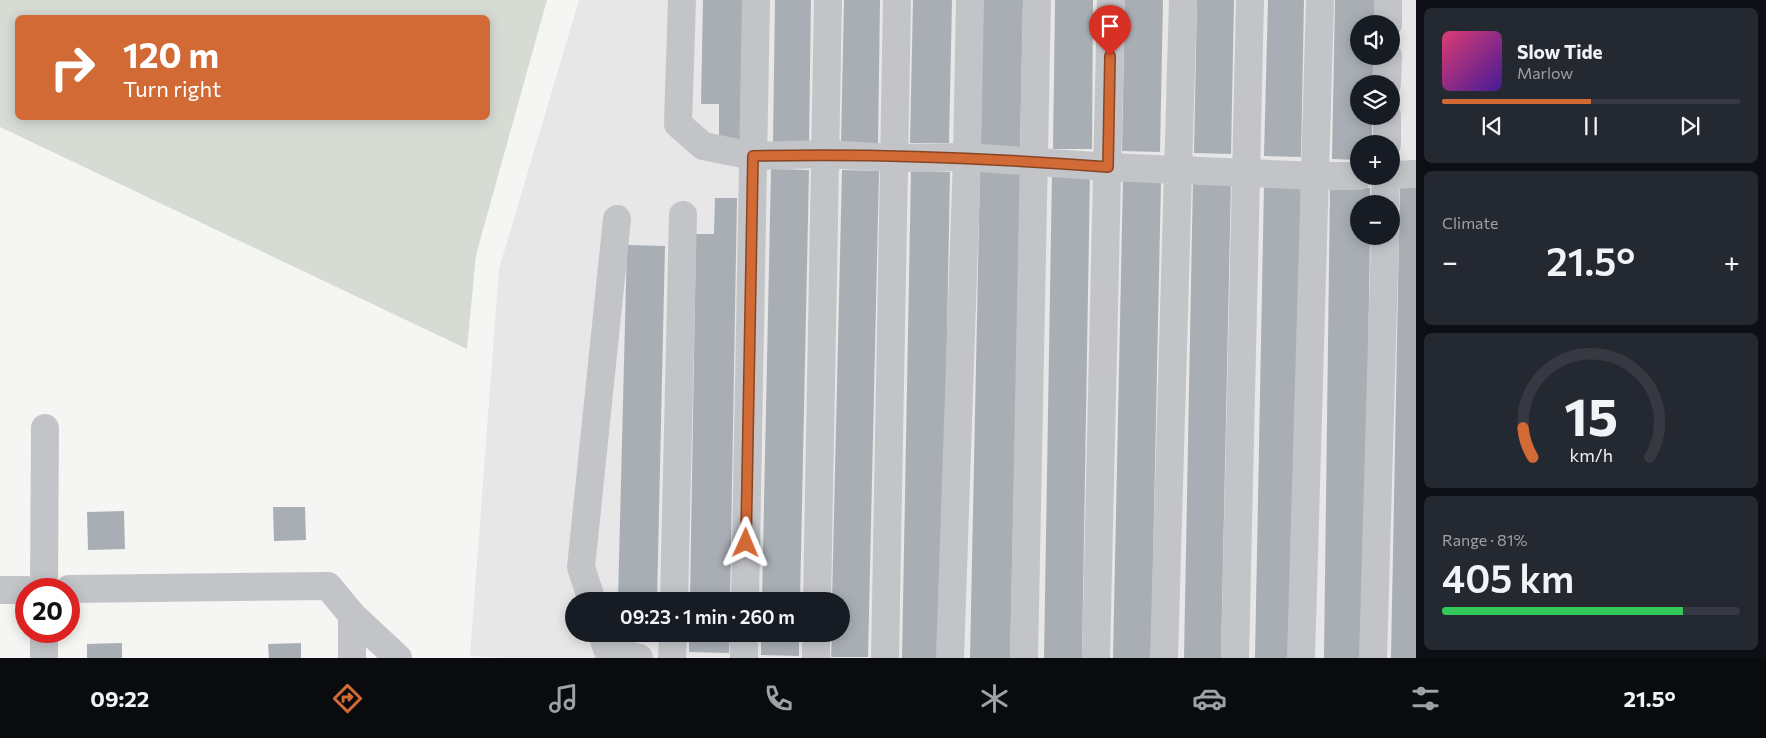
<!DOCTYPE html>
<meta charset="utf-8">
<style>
:root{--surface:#171b24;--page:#242831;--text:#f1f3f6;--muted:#9ea1a6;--line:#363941;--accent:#d26a36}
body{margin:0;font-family:Commissioner,sans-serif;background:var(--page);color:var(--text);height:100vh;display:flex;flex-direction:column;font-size:19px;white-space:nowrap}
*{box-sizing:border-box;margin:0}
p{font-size:16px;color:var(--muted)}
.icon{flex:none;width:28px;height:28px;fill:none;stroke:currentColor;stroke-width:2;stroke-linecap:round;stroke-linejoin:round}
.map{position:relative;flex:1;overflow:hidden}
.sheet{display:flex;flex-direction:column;gap:8px;padding:8px;background:#0d0f14;width:350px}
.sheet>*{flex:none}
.guide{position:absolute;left:15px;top:15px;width:475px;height:105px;border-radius:8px;box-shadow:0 2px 12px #0003;background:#d26a36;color:#fff;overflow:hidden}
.fabs{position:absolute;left:1350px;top:15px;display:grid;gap:10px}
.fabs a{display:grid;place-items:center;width:50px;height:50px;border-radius:50%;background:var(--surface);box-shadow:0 2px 12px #0003;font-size:25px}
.speed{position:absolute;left:15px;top:578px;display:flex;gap:10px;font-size:25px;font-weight:700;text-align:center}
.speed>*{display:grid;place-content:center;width:65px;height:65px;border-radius:50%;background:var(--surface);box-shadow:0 2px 12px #0003;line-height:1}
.speed .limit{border:8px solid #d22;background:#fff;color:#111}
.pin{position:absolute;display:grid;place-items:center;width:42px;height:42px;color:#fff;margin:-51px -21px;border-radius:50% 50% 50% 0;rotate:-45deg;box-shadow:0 0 5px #0007}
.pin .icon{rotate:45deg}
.me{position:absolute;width:55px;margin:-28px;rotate:1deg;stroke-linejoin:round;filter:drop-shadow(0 0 4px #0008)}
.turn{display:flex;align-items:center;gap:18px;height:105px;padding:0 25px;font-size:22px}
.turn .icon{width:65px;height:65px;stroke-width:2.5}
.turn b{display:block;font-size:35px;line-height:42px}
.big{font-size:38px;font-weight:600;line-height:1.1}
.sheet .card{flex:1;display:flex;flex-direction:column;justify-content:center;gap:8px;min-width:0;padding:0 18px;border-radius:8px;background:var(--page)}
.sheet .dial{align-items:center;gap:0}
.dial svg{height:130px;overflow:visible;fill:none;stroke:var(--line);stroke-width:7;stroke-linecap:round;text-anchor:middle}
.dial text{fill:var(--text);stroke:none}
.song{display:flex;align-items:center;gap:15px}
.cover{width:60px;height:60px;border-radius:8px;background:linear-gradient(135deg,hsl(340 70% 55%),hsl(260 70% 35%))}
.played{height:5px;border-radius:2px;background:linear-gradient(90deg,var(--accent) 50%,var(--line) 50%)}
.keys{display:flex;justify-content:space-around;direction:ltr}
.heat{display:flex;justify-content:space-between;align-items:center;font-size:28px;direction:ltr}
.charge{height:8px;border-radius:4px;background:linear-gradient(90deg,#34c759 81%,var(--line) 0)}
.trip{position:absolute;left:565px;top:592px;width:285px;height:50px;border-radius:25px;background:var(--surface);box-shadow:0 2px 12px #0003;font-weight:600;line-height:50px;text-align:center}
.dock{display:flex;height:80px;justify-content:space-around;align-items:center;background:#090b0e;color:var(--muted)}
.dock .icon{width:35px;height:35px}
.dock .current{color:var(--accent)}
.dock b{font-size:22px;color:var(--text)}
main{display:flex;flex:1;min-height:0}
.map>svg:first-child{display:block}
</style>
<main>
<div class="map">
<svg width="1416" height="658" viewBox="0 0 1416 658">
<rect width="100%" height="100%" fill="#f5f6f3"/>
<path fill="#e6e7e6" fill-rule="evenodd" d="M579,0h837v658h-907l-39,-2 29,-387zM1359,24h32v32h-32zM1359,84h32v32h-32zM1359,144h32v32h-32zM1359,204h32v32h-32zM574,601h267v33h-267z"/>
<path fill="#d6dcd4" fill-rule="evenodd" d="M0,0h547l-71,255 -9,94 -467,-222zM18,18h470v100h-470z"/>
<g fill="#a8aeb4">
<polygon points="703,0 743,0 740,140 719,140 719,104 701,104"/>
<polygon points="775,0 811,0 809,144 773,143"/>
<polygon points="844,0 880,0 878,145 841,144"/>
<polygon points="913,0 952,0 949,143 910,143"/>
<polygon points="983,0 1023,0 1020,147 980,146"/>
<polygon points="1055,0 1093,0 1092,149 1053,149"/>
<polygon points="1125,0 1163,0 1160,152 1122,151"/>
<polygon points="1197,0 1234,0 1231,154 1194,153"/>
<polygon points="1268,0 1304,0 1301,157 1264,156"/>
<polygon points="1335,0 1375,0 1375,24 1359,24 1359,56 1374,56 1373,84 1359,84 1359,116 1372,116 1372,144 1359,144 1359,160 1332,159"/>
<polygon points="771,169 809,170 800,601 762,601"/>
<polygon points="842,170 879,171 868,657 831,657 832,634 841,634 841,601 832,601"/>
<polygon points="911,171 950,172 941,658 902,658"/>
<polygon points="1052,171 1090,171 1082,658 1044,658"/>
<polygon points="980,172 1021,172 1010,658 970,658"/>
<polygon points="1123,178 1161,179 1151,658 1113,658"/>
<polygon points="1193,178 1231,179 1221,658 1184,658"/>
<polygon points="1400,184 1416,184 1416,658 1391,658"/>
<polygon points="1264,185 1302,185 1293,658 1255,658"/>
<polygon points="1330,187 1370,188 1370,204 1359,204 1359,236 1370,236 1363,658 1324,658"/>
<polygon points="715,198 737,198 730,601 690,601 696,234 714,234"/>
<polygon points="627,245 665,246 657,601 618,601"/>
<polygon points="273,507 305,507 306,540 274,541"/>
<polygon points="124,511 125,549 88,550 87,512"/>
<polygon points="618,634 656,634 656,641 617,640"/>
<polygon points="689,634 730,634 729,653 689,652"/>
<polygon points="761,634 799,634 799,656 761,655"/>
<polygon points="122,643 122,658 87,658 87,644"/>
<polygon points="301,643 301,658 269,658 268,644"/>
</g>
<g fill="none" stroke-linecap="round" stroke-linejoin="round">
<g stroke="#c2c4c8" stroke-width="28">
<polyline points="682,0 678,124 703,146 753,156 824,154 894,158 967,157 1108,167 1317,176 1359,176"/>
<polyline points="1388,24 1388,0"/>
<polyline points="1387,84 1388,56"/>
<polyline points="1387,144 1387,116"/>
<polyline points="1391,175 1416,174"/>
<polyline points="1385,204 1386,176"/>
<polyline points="44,589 45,428"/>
<polyline points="69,589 328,586 352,615 398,658"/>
<polyline points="0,590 26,590"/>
<polyline points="592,601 581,567 617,219"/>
<polyline points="674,601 683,215"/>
<polyline points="745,601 756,0"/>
<polyline points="817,601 828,0"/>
<polyline points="44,631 44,658"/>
<polyline points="602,634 607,649 639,658"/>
<polyline points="352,658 352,615"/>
<polyline points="672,658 673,634"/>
<polyline points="744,658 744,634"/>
<polyline points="816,658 816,634"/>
<polyline points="885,658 897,0"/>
<polyline points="950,658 967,157 970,0"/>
<polyline points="1024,658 1037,0"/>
<polyline points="1096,658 1111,0"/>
<polyline points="1164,658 1183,0"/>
<polyline points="1235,658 1250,0"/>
<polyline points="1301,658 1320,0"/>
<polyline points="1373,658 1385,236"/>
</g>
</g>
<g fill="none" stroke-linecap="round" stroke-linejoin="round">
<defs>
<path id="route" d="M746,543l7,-387c118,-3 236,2 355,11l2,-111"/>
</defs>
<use href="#route" stroke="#884523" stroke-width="12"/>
<use href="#route" stroke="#d26a36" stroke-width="9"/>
</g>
</svg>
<div class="fabs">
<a><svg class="icon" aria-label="sound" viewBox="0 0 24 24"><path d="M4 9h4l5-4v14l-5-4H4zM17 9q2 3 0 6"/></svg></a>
<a><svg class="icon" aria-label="layers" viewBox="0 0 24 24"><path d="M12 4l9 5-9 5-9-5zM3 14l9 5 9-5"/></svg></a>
<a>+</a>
<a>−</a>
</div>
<div class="speed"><div class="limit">20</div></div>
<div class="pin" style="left:1110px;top:56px;background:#d93025"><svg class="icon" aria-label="arrive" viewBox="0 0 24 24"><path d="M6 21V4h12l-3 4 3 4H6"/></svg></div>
<svg class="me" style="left:746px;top:543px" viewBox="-20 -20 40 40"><path d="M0-17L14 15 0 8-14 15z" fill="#d26a36" stroke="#fff" stroke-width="4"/></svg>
<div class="trip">09:23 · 1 min · 260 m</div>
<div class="guide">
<div class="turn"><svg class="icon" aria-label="right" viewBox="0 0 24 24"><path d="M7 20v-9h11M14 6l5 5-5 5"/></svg><div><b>120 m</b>Turn right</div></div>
</div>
</div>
<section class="sheet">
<div class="card">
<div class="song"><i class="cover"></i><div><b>Slow Tide</b><p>Marlow</p></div></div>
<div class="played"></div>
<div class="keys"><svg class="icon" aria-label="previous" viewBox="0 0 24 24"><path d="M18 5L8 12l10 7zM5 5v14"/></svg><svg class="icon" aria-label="pause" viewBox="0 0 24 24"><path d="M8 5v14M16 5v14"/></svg><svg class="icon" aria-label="next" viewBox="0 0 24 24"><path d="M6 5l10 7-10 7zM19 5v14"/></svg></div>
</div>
<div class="card"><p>Climate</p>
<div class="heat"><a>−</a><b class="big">21.5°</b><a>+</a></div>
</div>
<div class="card dial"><svg viewBox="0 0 100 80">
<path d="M14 69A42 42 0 1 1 86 69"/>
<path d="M14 69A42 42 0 0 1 8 51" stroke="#d26a36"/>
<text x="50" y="56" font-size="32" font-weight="700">15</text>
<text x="50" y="72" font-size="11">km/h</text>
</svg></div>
<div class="card"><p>Range · 81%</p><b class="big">405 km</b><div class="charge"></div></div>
</section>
</main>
<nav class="dock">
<b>09:22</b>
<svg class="icon current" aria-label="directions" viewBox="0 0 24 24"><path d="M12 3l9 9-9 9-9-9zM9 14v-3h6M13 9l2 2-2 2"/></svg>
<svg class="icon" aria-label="music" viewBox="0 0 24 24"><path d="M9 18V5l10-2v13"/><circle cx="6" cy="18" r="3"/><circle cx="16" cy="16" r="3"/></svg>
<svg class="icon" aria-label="phone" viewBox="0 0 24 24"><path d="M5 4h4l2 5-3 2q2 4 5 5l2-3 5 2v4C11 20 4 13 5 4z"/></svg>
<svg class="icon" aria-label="climate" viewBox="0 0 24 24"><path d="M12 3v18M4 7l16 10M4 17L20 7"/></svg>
<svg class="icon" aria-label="car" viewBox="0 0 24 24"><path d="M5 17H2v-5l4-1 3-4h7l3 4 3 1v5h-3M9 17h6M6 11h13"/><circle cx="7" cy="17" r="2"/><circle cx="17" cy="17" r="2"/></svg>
<svg class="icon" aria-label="filters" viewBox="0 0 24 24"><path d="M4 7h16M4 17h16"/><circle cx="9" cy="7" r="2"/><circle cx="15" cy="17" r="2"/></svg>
<b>21.5°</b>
</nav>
